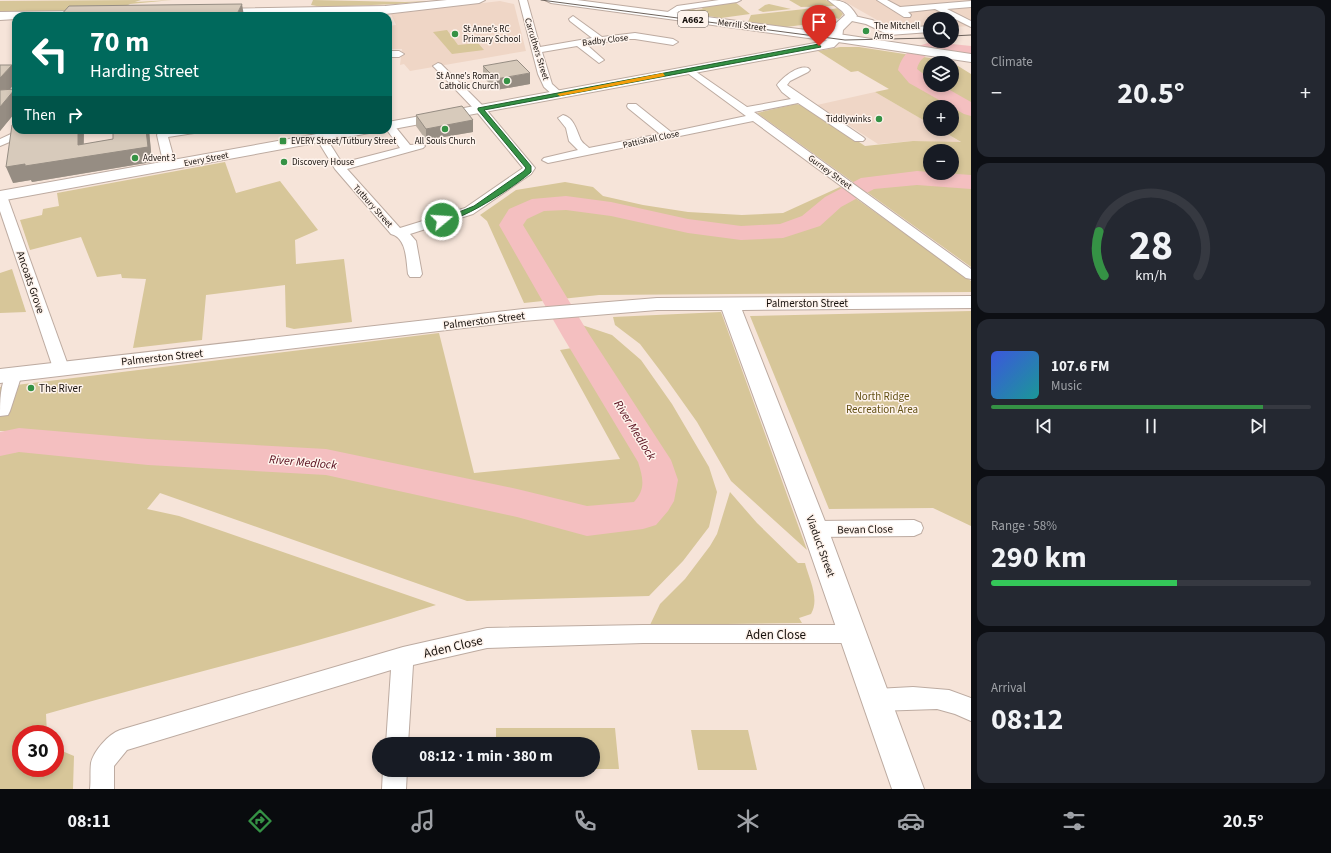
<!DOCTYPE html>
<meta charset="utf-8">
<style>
:root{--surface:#171b24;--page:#242831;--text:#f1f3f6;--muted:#9ea1a6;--line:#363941;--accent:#359245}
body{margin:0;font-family:"Source Sans 3",sans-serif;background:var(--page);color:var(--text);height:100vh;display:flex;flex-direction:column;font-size:15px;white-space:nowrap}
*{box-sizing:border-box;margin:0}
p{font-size:13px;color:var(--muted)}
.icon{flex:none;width:22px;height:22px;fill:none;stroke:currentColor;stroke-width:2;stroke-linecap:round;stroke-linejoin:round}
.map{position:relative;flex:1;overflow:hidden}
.drawer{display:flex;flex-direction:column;gap:6px;padding:6px;background:#0d0f14;width:360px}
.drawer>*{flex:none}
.hud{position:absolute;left:12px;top:12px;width:380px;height:122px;border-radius:12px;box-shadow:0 2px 6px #0003;background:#00695c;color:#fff;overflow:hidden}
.controls{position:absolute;left:923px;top:12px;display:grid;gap:8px}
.controls a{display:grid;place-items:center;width:36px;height:36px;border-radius:50%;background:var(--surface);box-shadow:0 2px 6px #0003;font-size:20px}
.speed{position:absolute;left:12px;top:725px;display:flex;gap:8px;font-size:20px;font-weight:700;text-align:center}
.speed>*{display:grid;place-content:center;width:52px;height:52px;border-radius:50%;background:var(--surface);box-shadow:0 2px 6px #0003;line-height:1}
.speed .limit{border:6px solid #d22;background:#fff;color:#111}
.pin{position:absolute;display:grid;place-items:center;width:34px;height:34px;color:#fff;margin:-41px -17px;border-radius:50% 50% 50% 0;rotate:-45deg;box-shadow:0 0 4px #0007}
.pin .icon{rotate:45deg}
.me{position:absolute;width:44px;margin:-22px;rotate:72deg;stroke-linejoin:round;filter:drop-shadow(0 0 3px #0008)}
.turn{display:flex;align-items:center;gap:14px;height:84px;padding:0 12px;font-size:18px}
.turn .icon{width:52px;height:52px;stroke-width:2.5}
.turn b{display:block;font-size:28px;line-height:34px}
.then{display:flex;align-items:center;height:38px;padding:0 12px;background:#0003;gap:8px;font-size:15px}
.big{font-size:30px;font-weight:700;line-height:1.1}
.drawer .widget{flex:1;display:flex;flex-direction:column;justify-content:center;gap:6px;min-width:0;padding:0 14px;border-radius:12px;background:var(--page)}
.drawer .dial{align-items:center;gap:0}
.dial svg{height:104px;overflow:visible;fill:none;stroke:var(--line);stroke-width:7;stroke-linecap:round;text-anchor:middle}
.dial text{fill:var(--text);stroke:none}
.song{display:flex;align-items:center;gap:12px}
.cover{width:48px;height:48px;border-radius:6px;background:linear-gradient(135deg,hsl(230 70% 55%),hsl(180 70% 35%))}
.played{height:4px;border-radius:2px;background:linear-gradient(90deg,var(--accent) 85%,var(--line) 85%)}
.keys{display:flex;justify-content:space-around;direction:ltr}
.heat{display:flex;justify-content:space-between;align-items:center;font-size:22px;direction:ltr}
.charge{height:6px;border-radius:3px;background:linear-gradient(90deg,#34c759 58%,var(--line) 0)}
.trip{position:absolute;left:372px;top:737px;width:228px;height:40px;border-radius:20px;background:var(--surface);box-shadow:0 2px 6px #0003;font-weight:700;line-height:40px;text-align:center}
.tabs{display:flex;height:64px;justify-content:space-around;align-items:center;background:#090b0e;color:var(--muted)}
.tabs .icon{width:28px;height:28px}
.tabs .on{color:var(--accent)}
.tabs b{font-size:18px;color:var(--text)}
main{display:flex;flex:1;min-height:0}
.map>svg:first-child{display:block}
</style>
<main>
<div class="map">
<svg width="971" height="789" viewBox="0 0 971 789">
<rect width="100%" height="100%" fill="#f6e4d9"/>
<g fill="#efd6c6">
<polygon points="842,0 971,0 971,26 952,27 952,19 930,19 930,27 891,28"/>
<polygon points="500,1 514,4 526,51 410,71 404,64 400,65 402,49 388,49 388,26 396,25 391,14"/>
<polygon points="875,92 930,124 930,129 939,129 962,143 913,141 878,144 817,105"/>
</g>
<g fill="#d7c699" fill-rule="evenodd">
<polygon points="141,0 135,2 172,0 130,4 115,12 0,11 0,1"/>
<polygon points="313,0 405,2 453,0 424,3 417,2 397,4 322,7 311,5"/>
<polygon points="789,0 826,0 836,6 801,7"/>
<polygon points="735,2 750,14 721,18 683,12 693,9 696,10 703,9 700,7"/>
<polygon points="769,4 791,9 763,12 758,10 765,5"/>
<polygon points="814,8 833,21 786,27 748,22 751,15"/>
<polygon points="838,8 843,14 839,19 832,17 822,11"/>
<polygon points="447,30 458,45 478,43 484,50 452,54 433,32"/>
<path d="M840,47h19l91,14 21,13v193l-214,-154 39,-9 9,2 60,40 48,-5 48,1 -22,-13h13v-22h-22v17l-55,-32 14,-3 -31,-18 -7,1 -33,-21zM930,63h22v22h-22zM930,151h22v22h-22z"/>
<polygon points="225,162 236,193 280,181 318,230 295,240 296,264 344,259 352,322 294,329 286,327 285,285 206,295 202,340 133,348 146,279 122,278 121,274 97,277 81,237 30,250 20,220 42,215 43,209 59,206 57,193"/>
<polygon points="565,182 593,187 603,196 643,205 688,212 742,215 783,213 840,187 971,281 971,292 599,295 524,303 487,221 480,215 516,190"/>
<polygon points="12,269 26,312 0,313 0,273"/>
<polygon points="971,311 971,526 933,508 829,509 750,316"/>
<polygon points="721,312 807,550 731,481 697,422 665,377 640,344 615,325 613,317"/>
<path d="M573,322l39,13 29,25 31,44 37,63 8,25 -8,35 -26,34 -34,35 -182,5 -307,-108 -13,16 32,7 257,89c-129,41 -260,72 -390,109l1,20h-26v34h34v-20l19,8 -1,33h-73v-335l25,-3 298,22 260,55 67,-6 17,-32 -8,-41 -22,-16 -31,-63z"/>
<polygon points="439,333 474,473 620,459 560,350 578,347 644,456 650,479 646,499 633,506 615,510 589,511 507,493 326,459 146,445 19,431 0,431 0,387"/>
<path d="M730,492l27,31 41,40h7c4,16 15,36 6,51l-12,4 3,5 -152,2 10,-21 25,-25 25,-33 7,-12z"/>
<polygon points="496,728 615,728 619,769 593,769 593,744 496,744"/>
<polygon points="691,730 748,730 757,770 698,770"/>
</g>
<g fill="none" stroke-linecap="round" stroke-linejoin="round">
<g fill="#f4bfc0" fill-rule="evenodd">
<path d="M933,42l38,4v10c-19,-3 -48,-11 -54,13l13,10v6h11l30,17v14l-7,-2 -55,-31 -11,-13c5,-19 16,-24 35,-28z"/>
<path d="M917,171l54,4v14l-54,-4 -43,4 -33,18 -21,19 -37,12 -42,2 -53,-7 -77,-17 -45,-6 -22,1 -17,8 -4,6 66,109 82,126 7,20 -4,21 -6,10 -12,14 -13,4 -56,7 -70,-19 -191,-42 -178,-10 -129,-13 -19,4v-24l19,-4 129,11 178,10 191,40 70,17 47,-4c12,-13 9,-24 4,-40l-75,-125 -64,-112 10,-16 23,-10 34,-3 45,6 77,17 53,7 39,-2 22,-8 23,-19 36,-19z"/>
</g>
<defs>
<g id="street">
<polygon points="519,0 527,0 540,47 592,38 570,21 569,19 573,16 602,37 635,33 673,39 678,42 673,45 635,39 623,39 587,45 604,60 599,63 577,46 542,52 552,84 563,94 562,96 554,96 544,87 538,74"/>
<polygon points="719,0 741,0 737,2 682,10 667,18 663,15 677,6"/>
<polygon points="877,0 887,0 900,7 971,1 971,7 947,9 971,21 971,27 935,9 908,12 911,15 910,17 904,17"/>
<polygon points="850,15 872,20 890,29 930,26 930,32 889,35 866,24 847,20 847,16"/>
<polygon points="388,51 399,51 404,54 399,57 388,57"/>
<path d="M438,63l3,1 43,43 51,61 -4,6 -58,40 -63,20 6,7 6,33 -2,3h-10l-2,-3c-2,-14 -1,-36 -17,-40l-56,-65 -19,-31 1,-2h8l17,27 58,-15 -13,-18h1v-7l5,1 17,21 13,-1 2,2 -2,2 -76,21 53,59 65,-20 58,-40 -47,-57 -41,-43 -2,-2z"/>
<path d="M689,67l58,40 44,-8 -9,-7 -5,-7c6,-8 21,-20 31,-17l2,2 -2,2 -18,9 -3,4 76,52 2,2 -2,2h-8l-57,-38 -44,9 217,157v10l-5,-1 -213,-157 -205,42 -6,-3 2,-2 34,-8 -9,-9 -3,-13 -8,-10 5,-3c11,3 13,14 17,23 1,4 6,7 9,10l71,-14 -32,-26 -1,-2 1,-2h8l35,28 75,-16 -60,-44 -2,-2 2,-2z"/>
<polygon points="16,129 26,130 19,138 0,146 0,139 11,134"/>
<polygon points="173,130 199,130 194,133 168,137 176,166 170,169 164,166 157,135 158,133"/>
<polygon points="0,193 5,193 7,196 69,368 66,372 61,373 56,372 53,368 0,211"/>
<path d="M14,369l6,1 2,4 -12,37 -2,4 -8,1c0,-16 0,-31 8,-46z"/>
<polygon points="914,520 921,523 923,528 921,533 914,536 815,537 808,534 806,529 808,524 815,521"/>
<path d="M643,625h209l7,2 3,7 -3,7 -7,2h-209l-156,5 -74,17 -5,79h-22l5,-74 -264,80 -13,16v23h-24c1,-8 0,-18 1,-26 3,-13 18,-29 29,-33l283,-83 84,-19z"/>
<polygon points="913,687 949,690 971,698 971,721 955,714 937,709 876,711 868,708 865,700 868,692 876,689"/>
<polygon points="383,770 407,770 406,789 382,789"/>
</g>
<g id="secondary">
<path d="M828,0c15,0 21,3 29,16l-14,14 -1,9 -8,8 -446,83h-2h2v-8l438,-81 4,-3 3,-12 12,-11 -3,-4z"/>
<polygon points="339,130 371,130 369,133 364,134 0,201 0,191"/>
<polygon points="971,296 971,308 742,310 828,529 924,789 892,789 802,529 722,310 657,310 523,321 0,383 0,369 523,309 657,298"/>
</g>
<g id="primary">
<polygon points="447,0 485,0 479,3 385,14 211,16 207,13 213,9 385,6"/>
<polygon points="545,0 577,0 845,35 971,54 971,62 845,43 551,3"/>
<polygon points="91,11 95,12 96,16 16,16 16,19 0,20 0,12"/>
</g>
</defs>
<use href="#street" stroke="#bdaba1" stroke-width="2"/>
<use href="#secondary" stroke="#bdaba1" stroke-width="2"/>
<use href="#primary" stroke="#bdaba1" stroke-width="2"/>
<use href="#street" fill="#fff" fill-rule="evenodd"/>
<use href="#secondary" fill="#fff" fill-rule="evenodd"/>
<use href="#primary" fill="#fff" fill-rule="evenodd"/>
<g stroke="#6d635c" stroke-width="1">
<polyline points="541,0 845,40 930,38"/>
<polyline points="952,36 971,35"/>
</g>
</g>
<g fill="#b9aea1">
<polygon points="0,65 16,82 10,89 16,92 16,119 14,114 0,131"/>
<polygon points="483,66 530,84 496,90 483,77"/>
<polygon points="416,115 473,120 473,132 426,140 416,126"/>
<polygon points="16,130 84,130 84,144 113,139 113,130 158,130 157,131 149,131 152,162 32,182 31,180 13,183"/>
</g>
<g fill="#968d83">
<polygon points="242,4 244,16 236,16"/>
<polygon points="12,65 16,75 16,82 0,101 0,78"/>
<polygon points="530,73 530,84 496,90 496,79"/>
<polygon points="15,89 16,92 13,113 14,114 0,131 0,107"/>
<polygon points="473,120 473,132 426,140 426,129"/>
<polygon points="78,130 84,130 83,157 146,130 149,130 152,162 32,182 31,180 13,183 6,167 78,145"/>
</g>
<g fill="#d7cabb" stroke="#968d83">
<polygon points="242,4 236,16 60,16 69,6"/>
<polygon points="517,60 530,73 496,79 483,66"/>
<polygon points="0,65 12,65 0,78"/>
<polygon points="15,89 0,107 0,90"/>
<polygon points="16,93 16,114 13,113"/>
<polygon points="462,106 473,120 426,129 416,115"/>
<polygon points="16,121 16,130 78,130 78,145 113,139 113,130 146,130 148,147 25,166 25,164 6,167 12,125"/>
</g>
<path fill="#359245" stroke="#225f2d" d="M819,44l2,3 -337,63 47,56v6c-11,11 -80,57 -92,48l35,-14 50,-35 2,-3 -48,-58v-2z"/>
<polygon fill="#f59e0b" points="663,73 665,76 560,96 557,94"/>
<g fill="#359245" stroke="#fef3ec" stroke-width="1.5">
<circle cx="866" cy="31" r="4"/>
<circle cx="455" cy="34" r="4"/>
<circle cx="507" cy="81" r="4"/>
<circle cx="879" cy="119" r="4"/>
<circle cx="445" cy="129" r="4"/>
<rect x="279" y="137" width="8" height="8" rx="2"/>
<circle cx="135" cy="158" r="4"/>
<circle cx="284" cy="162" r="4"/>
<circle cx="31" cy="388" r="4"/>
</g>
<g text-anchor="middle" stroke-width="3" stroke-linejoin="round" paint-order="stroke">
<g font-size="9" fill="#17110d" stroke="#fef3ec">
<text transform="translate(742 25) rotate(7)" y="3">Merrill Street</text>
<text transform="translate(605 40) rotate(-7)" y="3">Badby Close</text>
<text transform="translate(537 49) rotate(73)" y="3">Carruthers Street</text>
<text transform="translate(651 139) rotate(-12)" y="3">Pattishall Close</text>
<text transform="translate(206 159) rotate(-11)" y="3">Every Street</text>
<text transform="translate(830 172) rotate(36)" y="3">Gurney Street</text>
<text transform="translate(373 206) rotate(48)" y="3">Tutbury Street</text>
</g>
<g font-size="9" fill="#17110d" stroke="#fef3ec" text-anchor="start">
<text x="874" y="29">The Mitchell<tspan x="874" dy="10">Arms</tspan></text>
<text x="463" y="32">St Anne's RC<tspan x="463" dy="10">Primary School</tspan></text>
<text x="499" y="79" text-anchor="end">St Anne's Roman<tspan x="499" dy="10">Catholic Church</tspan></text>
<text x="871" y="122" text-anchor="end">Tiddlywinks</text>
<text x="291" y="144">EVERY Street/Tutbury Street</text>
<text x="445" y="144" text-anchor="middle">All Souls Church</text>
<text x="143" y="161">Advent 3</text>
<text x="292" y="165">Discovery House</text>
</g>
<rect fill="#fef3ec" stroke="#5c5550" stroke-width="1" x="678" y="11" width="30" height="16" rx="3"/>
<g font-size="10" font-weight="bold" fill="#17110d">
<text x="693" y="23">A662</text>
</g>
<g font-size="11" fill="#17110d" stroke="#fef3ec">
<text transform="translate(31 282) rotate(71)" y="4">Ancoats Grove</text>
<text x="807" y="307">Palmerston Street</text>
<text transform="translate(484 320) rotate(-7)" y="4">Palmerston Street</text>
<text transform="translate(162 357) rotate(-6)" y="4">Palmerston Street</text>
<text transform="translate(865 529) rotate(-1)" y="4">Bevan Close</text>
<text transform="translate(821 546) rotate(70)" y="4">Viaduct Street</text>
</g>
<g font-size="11" fill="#17110d" stroke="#fef3ec" text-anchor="start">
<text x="39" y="392">The River</text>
</g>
<g font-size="11" fill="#645216" stroke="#fef3ec">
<text x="882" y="400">North Ridge<tspan x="882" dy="13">Recreation Area</tspan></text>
</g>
<g font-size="12" font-style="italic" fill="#550a19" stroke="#fef3ec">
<text transform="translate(635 430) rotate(58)" y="4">River Medlock</text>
<text transform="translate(303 462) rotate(5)" y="4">River Medlock</text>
</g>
<g font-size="13" fill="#17110d" stroke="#fef3ec">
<text x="776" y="639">Aden Close</text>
<text transform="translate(453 646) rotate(-13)" y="5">Aden Close</text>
</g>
</g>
</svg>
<div class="controls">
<a><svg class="icon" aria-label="search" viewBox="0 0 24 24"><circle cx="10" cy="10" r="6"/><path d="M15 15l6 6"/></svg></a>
<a><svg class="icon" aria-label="layers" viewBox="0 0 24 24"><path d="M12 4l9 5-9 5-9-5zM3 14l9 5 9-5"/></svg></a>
<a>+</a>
<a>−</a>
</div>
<div class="speed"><div class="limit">30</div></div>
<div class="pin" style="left:819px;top:46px;background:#d93025"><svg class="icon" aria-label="arrive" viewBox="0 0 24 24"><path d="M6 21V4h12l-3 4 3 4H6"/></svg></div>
<svg class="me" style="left:442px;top:220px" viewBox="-20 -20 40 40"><circle r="17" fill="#359245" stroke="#fff" stroke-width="3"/><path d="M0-11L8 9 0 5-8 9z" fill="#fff"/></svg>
<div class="trip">08:12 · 1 min · 380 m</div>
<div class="hud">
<div class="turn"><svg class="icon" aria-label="left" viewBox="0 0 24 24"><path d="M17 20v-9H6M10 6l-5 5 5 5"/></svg><div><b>70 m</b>Harding Street</div></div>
<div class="then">Then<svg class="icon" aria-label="right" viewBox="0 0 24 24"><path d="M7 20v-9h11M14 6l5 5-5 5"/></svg></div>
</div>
</div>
<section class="drawer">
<div class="widget"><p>Climate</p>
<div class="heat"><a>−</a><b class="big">20.5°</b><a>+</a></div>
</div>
<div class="widget dial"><svg viewBox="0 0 100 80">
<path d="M14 69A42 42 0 1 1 86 69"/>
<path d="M14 69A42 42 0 0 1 10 35" stroke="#359245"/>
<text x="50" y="56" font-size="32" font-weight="700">28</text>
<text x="50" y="72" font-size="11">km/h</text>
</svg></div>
<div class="widget">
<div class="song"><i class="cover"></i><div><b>107.6 FM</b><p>Music</p></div></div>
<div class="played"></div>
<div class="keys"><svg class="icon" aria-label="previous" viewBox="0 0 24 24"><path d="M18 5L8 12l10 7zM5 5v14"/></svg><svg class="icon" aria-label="pause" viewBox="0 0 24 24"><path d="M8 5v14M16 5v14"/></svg><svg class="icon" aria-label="next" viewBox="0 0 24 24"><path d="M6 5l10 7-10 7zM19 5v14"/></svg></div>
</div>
<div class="widget"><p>Range · 58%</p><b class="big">290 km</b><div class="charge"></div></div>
<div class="widget"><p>Arrival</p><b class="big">08:12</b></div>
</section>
</main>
<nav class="tabs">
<b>08:11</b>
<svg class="icon on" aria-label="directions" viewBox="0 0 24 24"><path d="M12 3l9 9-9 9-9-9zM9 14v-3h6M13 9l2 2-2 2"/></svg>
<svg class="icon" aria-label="music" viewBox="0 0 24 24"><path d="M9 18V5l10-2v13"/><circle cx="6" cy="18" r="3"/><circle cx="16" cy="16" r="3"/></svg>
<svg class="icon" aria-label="phone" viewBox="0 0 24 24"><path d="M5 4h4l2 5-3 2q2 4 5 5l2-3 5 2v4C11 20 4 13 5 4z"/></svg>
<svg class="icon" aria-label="climate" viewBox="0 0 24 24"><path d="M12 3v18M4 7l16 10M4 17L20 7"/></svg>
<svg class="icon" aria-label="car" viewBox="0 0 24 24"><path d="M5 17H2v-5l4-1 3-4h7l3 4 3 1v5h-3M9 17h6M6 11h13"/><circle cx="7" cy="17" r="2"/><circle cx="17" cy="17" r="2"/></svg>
<svg class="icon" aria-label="filters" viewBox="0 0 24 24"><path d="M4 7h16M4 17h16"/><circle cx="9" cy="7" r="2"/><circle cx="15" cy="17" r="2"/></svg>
<b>20.5°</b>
</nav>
